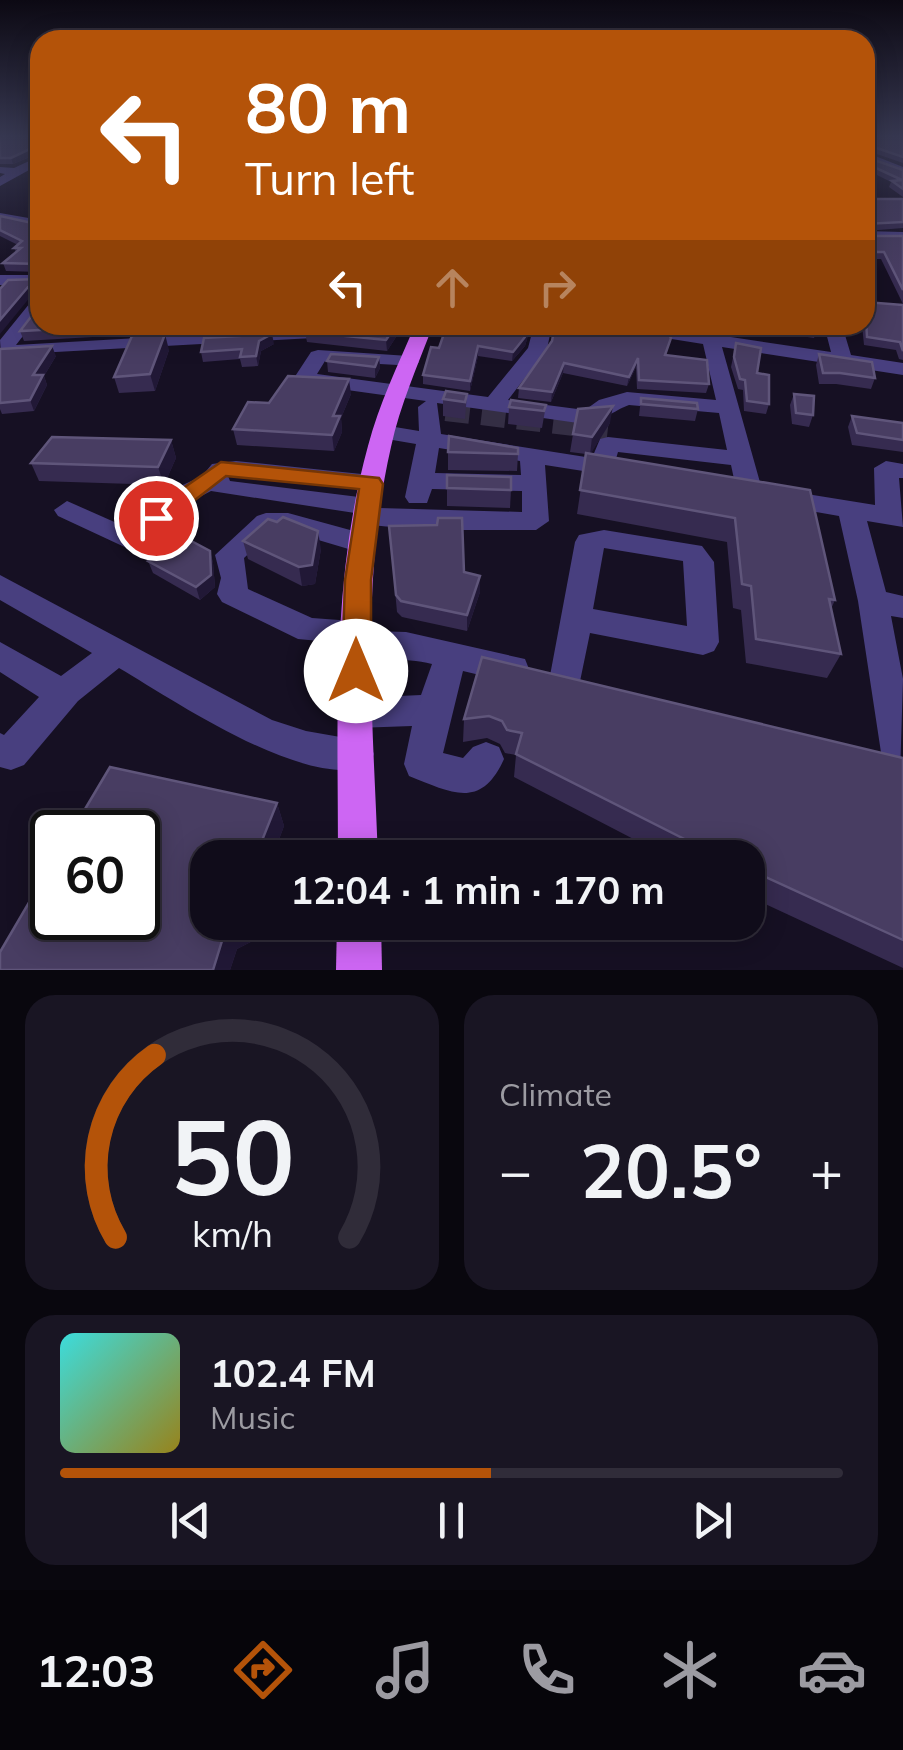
<!DOCTYPE html>
<meta charset="utf-8">
<style>
:root{--surface:#100c1a;--page:#191523;--text:#f1f3f6;--muted:#9c9ba2;--line:#302c39;--accent:#b45309}
body{margin:0;font-family:Mulish,sans-serif;background:var(--page);color:var(--text);height:100vh;display:flex;flex-direction:column;font-size:38px;white-space:nowrap}
*{box-sizing:border-box;margin:0}
p{font-size:32px;color:var(--muted)}
.icon{flex:none;width:55px;height:55px;fill:none;stroke:currentColor;stroke-width:2;stroke-linecap:round;stroke-linejoin:round}
.map{position:relative;height:970px;overflow:hidden}
.side{display:flex;flex-direction:column;gap:25px;padding:25px;background:#09070e;flex:1}
.side>*{flex:none}
.banner{position:absolute;left:30px;top:30px;width:845px;height:305px;border-radius:30px;box-shadow:0 5px 25px #0003,0 0 0 2px var(--line);background:#b45309;color:#fff;overflow:hidden}
.speed{position:absolute;left:30px;top:810px;display:flex;gap:20px;font-size:50px;font-weight:700;text-align:center}
.speed>*{display:grid;place-content:center;width:130px;height:130px;border-radius:50%;background:var(--surface);box-shadow:0 5px 25px #0003,0 0 0 2px var(--line);line-height:1}
.speed .limit{border:5px solid #111;border-radius:15px;background:#fff;color:#111}
.pin{position:absolute;display:grid;place-items:center;width:85px;height:85px;color:#fff;margin:-42px;border:5px solid #fff;border-radius:50%;box-shadow:0 2px 10px #0007}
.me{position:absolute;width:110px;margin:-55px;rotate:0deg;stroke-linejoin:round;filter:drop-shadow(0 0 8px #0008)}
.turn{display:flex;align-items:center;gap:35px;height:210px;padding:0 50px;font-size:45px}
.turn .icon{width:130px;height:130px;stroke-width:2.5}
.turn b{display:block;font-size:70px;line-height:85px}
.lanes{display:flex;align-items:center;height:95px;padding:0 50px;background:#0003;justify-content:center;gap:50px;direction:ltr}
.lanes .off{opacity:.35}
.big{font-size:75px;font-weight:700;line-height:1.1}
.side .card{flex:1;display:flex;flex-direction:column;justify-content:center;gap:15px;min-width:0;padding:0 35px;border-radius:30px;background:var(--page)}
.side .dial{align-items:center;gap:0}
.dial svg{height:260px;overflow:visible;fill:none;stroke:var(--line);stroke-width:7;stroke-linecap:round;text-anchor:middle}
.dial text{fill:var(--text);stroke:none}
.song{display:flex;align-items:center;gap:30px}
.cover{width:120px;height:120px;border-radius:15px;background:linear-gradient(135deg,hsl(180 70% 55%),hsl(50 70% 35%))}
.played{height:10px;border-radius:5px;background:linear-gradient(90deg,var(--accent) 55%,var(--line) 55%)}
.keys{display:flex;justify-content:space-around;direction:ltr}
.heat{display:flex;justify-content:space-between;align-items:center;font-size:55px;direction:ltr}
.side .tiles{flex:1;display:grid;gap:25px;grid-template-columns:1fr 1fr}
.card:last-child{grid-column:span 2}
.trip{position:absolute;left:190px;top:840px;width:575px;height:100px;border-radius:30px;background:var(--surface);box-shadow:0 5px 25px #0003,0 0 0 2px var(--line);font-weight:700;line-height:100px;text-align:center}
.dock{display:flex;height:160px;justify-content:space-around;align-items:center;background:#06050a;color:var(--muted)}
.dock .icon{width:70px;height:70px}
.dock .active{color:var(--accent)}
.dock b{font-size:45px;color:var(--text)}
.map>svg:first-child{display:block}
</style>
<div class="map">
<svg width="903" height="970" viewBox="0 0 903 970">
<rect width="100%" height="100%" fill="#161023"/>
<g fill="none" stroke-linecap="round" stroke-linejoin="round">
<polyline stroke="#342e44" stroke-width="24" stroke-dasharray="24 12" stroke-linecap="butt" points="446,409 608,428"/>
<g fill="#483f7f" fill-rule="evenodd">
<polygon points="865,152 903,167 903,174 865,159"/>
<polygon points="40,156 40,164 0,186 0,177 5,174 0,173 0,167 14,168"/>
<polygon points="0,213 40,220 40,228 0,221"/>
<polygon points="865,231 903,232 903,240 865,239"/>
<rect x="0" y="275" width="40" height="10"/>
<polygon points="40,297 40,314 16,345 362,325 432,327 423,332 1,355 0,340 34,298"/>
<path d="M534,325h18l-5,24 -39,51 77,10 14,-10 28,-8 89,8 -13,-56 -88,-14 -9,-5h45l180,27 -7,-27h18l9,30 52,8v12l-181,-28 41,146 -13,8 -13,-8 -6,-28 -113,-13 -3,10 12,7 -12,7 -70,-11 4,56 -13,9h-121c-19,-5 -39,-2 -58,-8l-2,-9 -144,-22 -21,11 -49,46 -10,2 -73,-34 -4,-6 13,-9 61,27 44,-38 30,-14 10,-12 24,-3 135,14 12,8 -12,8 -135,-16 -8,1 2,5 137,17 9,2 3,8 143,4v-21l-90,-2 -5,14h-18l-4,-6 11,-53 -41,-7 -3,-5 11,-7 36,6 -1,-24 8,-6 -122,-17 -10,-6 17,-26 7,-2 91,6 10,6 -3,4 -91,-5 -8,13 171,23 40,-49zM437,403l148,21c19,-2 27,-13 44,-19l90,8 8,37 -119,-13 -8,2 -8,19 -151,-24zM439,448l81,13 1,14 -86,-2z"/>
<polygon points="886,461 903,464 903,478 899,478 903,527 867,521 886,592 903,596 903,618 891,616 903,679 900,776 887,771 882,759 858,601 839,516 782,506 769,498 782,490 875,505 874,468"/>
<path d="M266,513h22l84,23 4,7 -4,7 -10,3 -74,-22h-15l-29,27 4,31 64,29 55,4 5,9 34,1 119,27 4,10 -4,10 -12,4 -50,-12 -20,82 20,5 10,-11 13,-5 13,5 5,12c-23,51 -52,34 -95,17l-5,-12 8,-38 -56,2 -12,-4 -5,-11 5,-11 12,-4 65,-3 11,-31c-28,-7 -60,-3 -87,-12l-5,-9 -42,-4 -76,-37 -5,-8 4,-16 -6,-23 42,-39z"/>
<path d="M604,530l98,16 12,16 5,80 -5,9 -11,4 -113,-22 -12,58 -12,4 -12,-4 -5,-10 26,-139 4,-7zM604,548l79,13 4,65 -94,-17z"/>
<path d="M0,575l272,145 34,11 63,11 5,12 -5,12c-64,24 -194,-65 -250,-98l-41,33 -54,64 -13,5 -11,-3v-34l4,2 35,-38 -39,-25v-30l61,34 31,-23 -92,-53z"/>
</g>
<g fill="#cd66f3" fill-rule="evenodd">
<path d="M415,325h18c-15,40 -33,80 -42,122 -31,135 -18,274 -13,411h-40c0,-138 -7,-278 30,-412 11,-42 30,-81 47,-121z"/>
<polygon points="337,922 381,922 382,970 336,970"/>
</g>
</g>
<g fill="#362b50" fill-rule="evenodd">
<polygon points="0,135 40,135 40,153 13,164 0,164"/>
<polygon points="865,135 903,135 903,163 865,150 866,157 903,170 903,197 889,187 891,182 865,169"/>
<polygon points="865,199 903,199 903,228 866,231 867,236 903,236 903,304 881,259 874,259 865,250"/>
<polygon points="0,216 37,224 40,216 40,294 31,296 39,279 39,272 6,271 3,263 16,252 14,248 18,245 0,236"/>
<polygon points="865,302 903,305 903,360 899,359 896,350 864,345 862,325 865,325"/>
<polygon points="40,325 297,325 24,341 20,331"/>
<polygon points="447,325 531,325 525,346 512,361 478,356 470,391 423,384 423,375 439,348"/>
<polygon points="731,325 753,325 751,336 736,334 737,327"/>
<polygon points="787,325 816,325 817,330 814,338 787,334"/>
<polygon points="395,327 396,337 387,351 307,342 305,332"/>
<polygon points="671,338 666,355 709,384 706,393 637,389 636,367 627,386 563,373 551,402 518,398 519,388 552,341"/>
<polygon points="736,343 757,373 769,404 766,414 744,411 743,390 738,389 731,367"/>
<polygon points="274,344 261,351 258,366 242,367 240,359 203,362 201,352"/>
<polygon points="0,349 56,356 44,376 47,385 34,411 2,414 0,409"/>
<polygon points="169,350 155,391 119,393 114,377"/>
<polygon points="819,354 875,378 871,389 836,384 819,384 816,365"/>
<polygon points="379,357 380,368 375,378 328,372 327,361"/>
<polygon points="351,394 341,418 342,432 334,451 237,445 233,429 269,403"/>
<polygon points="467,394 465,419 443,416 443,399"/>
<polygon points="794,394 813,415 809,427 792,424 790,405"/>
<polygon points="641,398 698,409 695,421 639,416"/>
<polygon points="546,405 542,428 508,424 509,407"/>
<polygon points="852,416 903,423 903,452 852,445 848,427"/>
<polygon points="610,423 590,454 810,490 835,600 831,609 841,654 827,678 746,663 741,610 733,608 727,542 577,514 586,454 570,452 573,434"/>
<polygon points="171,440 176,458 164,485 39,481 31,463"/>
<polygon points="448,452 518,454 517,471 448,470"/>
<polygon points="447,475 511,490 510,508 447,506"/>
<polygon points="389,526 464,572 480,576 480,592 467,631 402,617 397,612"/>
<polygon points="243,541 321,549 315,584 302,586 248,559"/>
<polygon points="210,551 213,563 215,587 200,600 153,573 148,561"/>
<polygon points="482,657 903,758 903,968 748,896 748,858 670,858 514,777 516,755 505,753 500,744 487,738 463,742 464,719"/>
<path d="M110,767l167,36 7,23 -12,32h-64v64h61l-5,13 -27,14 -7,21h-230v-18l51,-86 -17,-22 11,-18 27,5zM52,832h86v86h-86z"/>
</g>
<g fill="#211836">
<polygon points="36,146 38,153 13,164 11,158"/>
<polygon points="36,285 39,293 31,296 0,334 0,320 28,287"/>
<polygon points="529,325 531,325 525,346 512,361 513,352"/>
<polygon points="395,327 396,337 387,351 386,340"/>
<polygon points="165,334 169,350 155,391 150,374"/>
<polygon points="272,334 274,344 261,351 258,366 256,356 259,341"/>
<polygon points="52,346 56,356 44,376 47,385 34,411 30,400 33,375"/>
<polygon points="478,346 478,356 470,391 470,381"/>
<polygon points="379,357 380,368 375,378 375,367"/>
<polygon points="638,358 636,367 627,386 629,377"/>
<polygon points="564,363 563,373 551,402 552,392"/>
<polygon points="349,379 351,394 341,418 342,432 334,451 332,435 333,416"/>
<polygon points="613,406 610,423 590,455 592,437"/>
<polygon points="171,440 176,458 164,485 158,467"/>
<polygon points="318,531 321,549 315,584 302,586 299,567"/>
<polygon points="210,551 213,563 215,587 200,600 196,587"/>
<polygon points="480,576 480,592 467,631 467,615"/>
<polygon points="277,803 284,826 272,858 255,858"/>
<polygon points="238,922 269,922 264,935 237,949 230,970 213,970 226,928"/>
</g>
<g fill="#483d62" stroke="#5f557a" stroke-width="2.5">
<polygon points="0,135 40,135 40,146 36,146 11,158 0,158"/>
<polygon points="865,135 903,135 903,157 865,144"/>
<polygon points="865,148 866,157 903,170 903,189 892,181 902,180 865,163"/>
<polygon points="865,199 903,199 903,222 865,224"/>
<polygon points="0,216 37,224 40,216 40,288 36,285 28,287 0,320 0,289 8,280 39,279 40,264 3,263 21,248 14,248 22,241 0,230"/>
<polygon points="865,229 867,236 903,236 903,290 884,252 877,252 865,241"/>
<polygon points="865,302 903,305 903,351 900,342 867,337"/>
<polygon points="40,305 40,325 135,325 20,331"/>
<polygon points="447,325 529,325 525,337 513,352 478,346 470,381 423,375 431,347 439,348"/>
<polygon points="555,325 622,325 668,333 671,338 665,355 707,360 709,384 639,380 638,358 629,377 564,363 552,392 519,388 552,341"/>
<polygon points="739,325 753,325 753,328 738,326"/>
<polygon points="790,325 816,325 817,330 790,326"/>
<polygon points="395,327 386,340 305,332"/>
<polygon points="165,334 150,374 114,377 132,336"/>
<polygon points="272,334 259,341 256,356 240,357 242,349 201,352 204,338"/>
<polygon points="736,343 761,348 757,373 769,375 769,404 747,401 745,380 740,379 734,357"/>
<polygon points="52,346 33,375 43,375 30,400 0,403 0,349"/>
<polygon points="331,354 379,357 375,367 327,361"/>
<polygon points="819,354 872,362 875,378 840,373 823,373"/>
<polygon points="288,376 349,379 333,416 340,416 332,435 233,429 248,402 269,403"/>
<polygon points="446,391 467,394 465,402 443,399"/>
<polygon points="794,394 814,396 813,415 796,413"/>
<polygon points="641,398 697,403 698,409 641,404"/>
<polygon points="511,400 546,405 544,411 509,407"/>
<polygon points="613,406 592,437 573,434 578,409"/>
<polygon points="852,416 903,423 903,440 857,433"/>
<polygon points="449,436 518,448 518,454 448,452"/>
<polygon points="52,437 171,440 158,467 31,463"/>
<polygon points="586,453 810,490 835,600 829,599 841,654 756,639 751,586 742,584 735,518 580,490"/>
<polygon points="447,475 511,477 511,490 447,488"/>
<polygon points="283,517 318,531 312,565 299,567 243,541 268,519 277,522"/>
<polygon points="438,518 462,518 464,572 480,576 467,615 401,601 396,595 389,526 437,525"/>
<polygon points="182,536 210,551 211,575 196,587 148,561"/>
<polygon points="482,657 903,758 903,940 748,869 748,858 722,858 516,754 522,733 507,730 502,721 489,716 464,719"/>
<polygon points="110,767 277,803 255,858 208,858 208,922 238,922 226,928 213,970 0,970 0,952 52,863 52,918 138,918 138,832 52,832 52,848 34,844 45,826 72,831"/>
</g>
<linearGradient id="sky" x2="0" y2="1"><stop stop-color="#0c0913"/><stop offset="0.5" stop-color="#363750"/><stop offset="1" stop-color="#363750" stop-opacity="0"/></linearGradient>
<rect width="903" height="271" fill="url(#sky)"/>
<polygon fill="#b45309" stroke="#753606" stroke-width="2.5" points="221,462 379,478 383,484 371,580 371,671 367,680 356,684 346,680 342,671 345,580 359,489 226,476 164,524 147,524 144,518 147,513"/>
</svg>
<div class="speed"><div class="limit">60</div></div>
<div class="pin" style="left:156px;top:518px;background:#d93025"><svg class="icon" aria-label="arrive" viewBox="0 0 24 24"><path d="M6 21V4h12l-3 4 3 4H6"/></svg></div>
<svg class="me" style="left:356px;top:671px" viewBox="-20 -20 40 40"><circle r="19" fill="#fff"/><path d="M0-13L10 11 0 6-10 11z" fill="#b45309"/></svg>
<div class="trip">12:04 · 1 min · 170 m</div>
<div class="banner">
<div class="turn"><svg class="icon" aria-label="left" viewBox="0 0 24 24"><path d="M17 20v-9H6M10 6l-5 5 5 5"/></svg><div><b>80 m</b>Turn left</div></div>
<div class="lanes"><svg class="icon" aria-label="left" viewBox="0 0 24 24"><path d="M17 20v-9H6M10 6l-5 5 5 5"/></svg><svg class="icon off" aria-label="ahead" viewBox="0 0 24 24"><path d="M12 20V5M6 11l6-6 6 6"/></svg><svg class="icon off" aria-label="right" viewBox="0 0 24 24"><path d="M7 20v-9h11M14 6l5 5-5 5"/></svg></div>
</div>
</div>
<section class="side">
<div class="tiles">
<div class="card dial"><svg viewBox="0 0 100 80">
<path d="M14 69A42 42 0 1 1 86 69"/>
<path d="M14 69A42 42 0 0 1 26 13" stroke="#b45309"/>
<text x="50" y="56" font-size="32" font-weight="700">50</text>
<text x="50" y="72" font-size="11">km/h</text>
</svg></div>
<div class="card"><p>Climate</p>
<div class="heat"><a>−</a><b class="big">20.5°</b><a>+</a></div>
</div>
<div class="card">
<div class="song"><i class="cover"></i><div><b>102.4 FM</b><p>Music</p></div></div>
<div class="played"></div>
<div class="keys"><svg class="icon" aria-label="previous" viewBox="0 0 24 24"><path d="M18 5L8 12l10 7zM5 5v14"/></svg><svg class="icon" aria-label="pause" viewBox="0 0 24 24"><path d="M8 5v14M16 5v14"/></svg><svg class="icon" aria-label="next" viewBox="0 0 24 24"><path d="M6 5l10 7-10 7zM19 5v14"/></svg></div>
</div>
</div>
</section>
<nav class="dock">
<b>12:03</b>
<svg class="icon active" aria-label="directions" viewBox="0 0 24 24"><path d="M12 3l9 9-9 9-9-9zM9 14v-3h6M13 9l2 2-2 2"/></svg>
<svg class="icon" aria-label="music" viewBox="0 0 24 24"><path d="M9 18V5l10-2v13"/><circle cx="6" cy="18" r="3"/><circle cx="16" cy="16" r="3"/></svg>
<svg class="icon" aria-label="phone" viewBox="0 0 24 24"><path d="M5 4h4l2 5-3 2q2 4 5 5l2-3 5 2v4C11 20 4 13 5 4z"/></svg>
<svg class="icon" aria-label="climate" viewBox="0 0 24 24"><path d="M12 3v18M4 7l16 10M4 17L20 7"/></svg>
<svg class="icon" aria-label="car" viewBox="0 0 24 24"><path d="M5 17H2v-5l4-1 3-4h7l3 4 3 1v5h-3M9 17h6M6 11h13"/><circle cx="7" cy="17" r="2"/><circle cx="17" cy="17" r="2"/></svg>
</nav>
